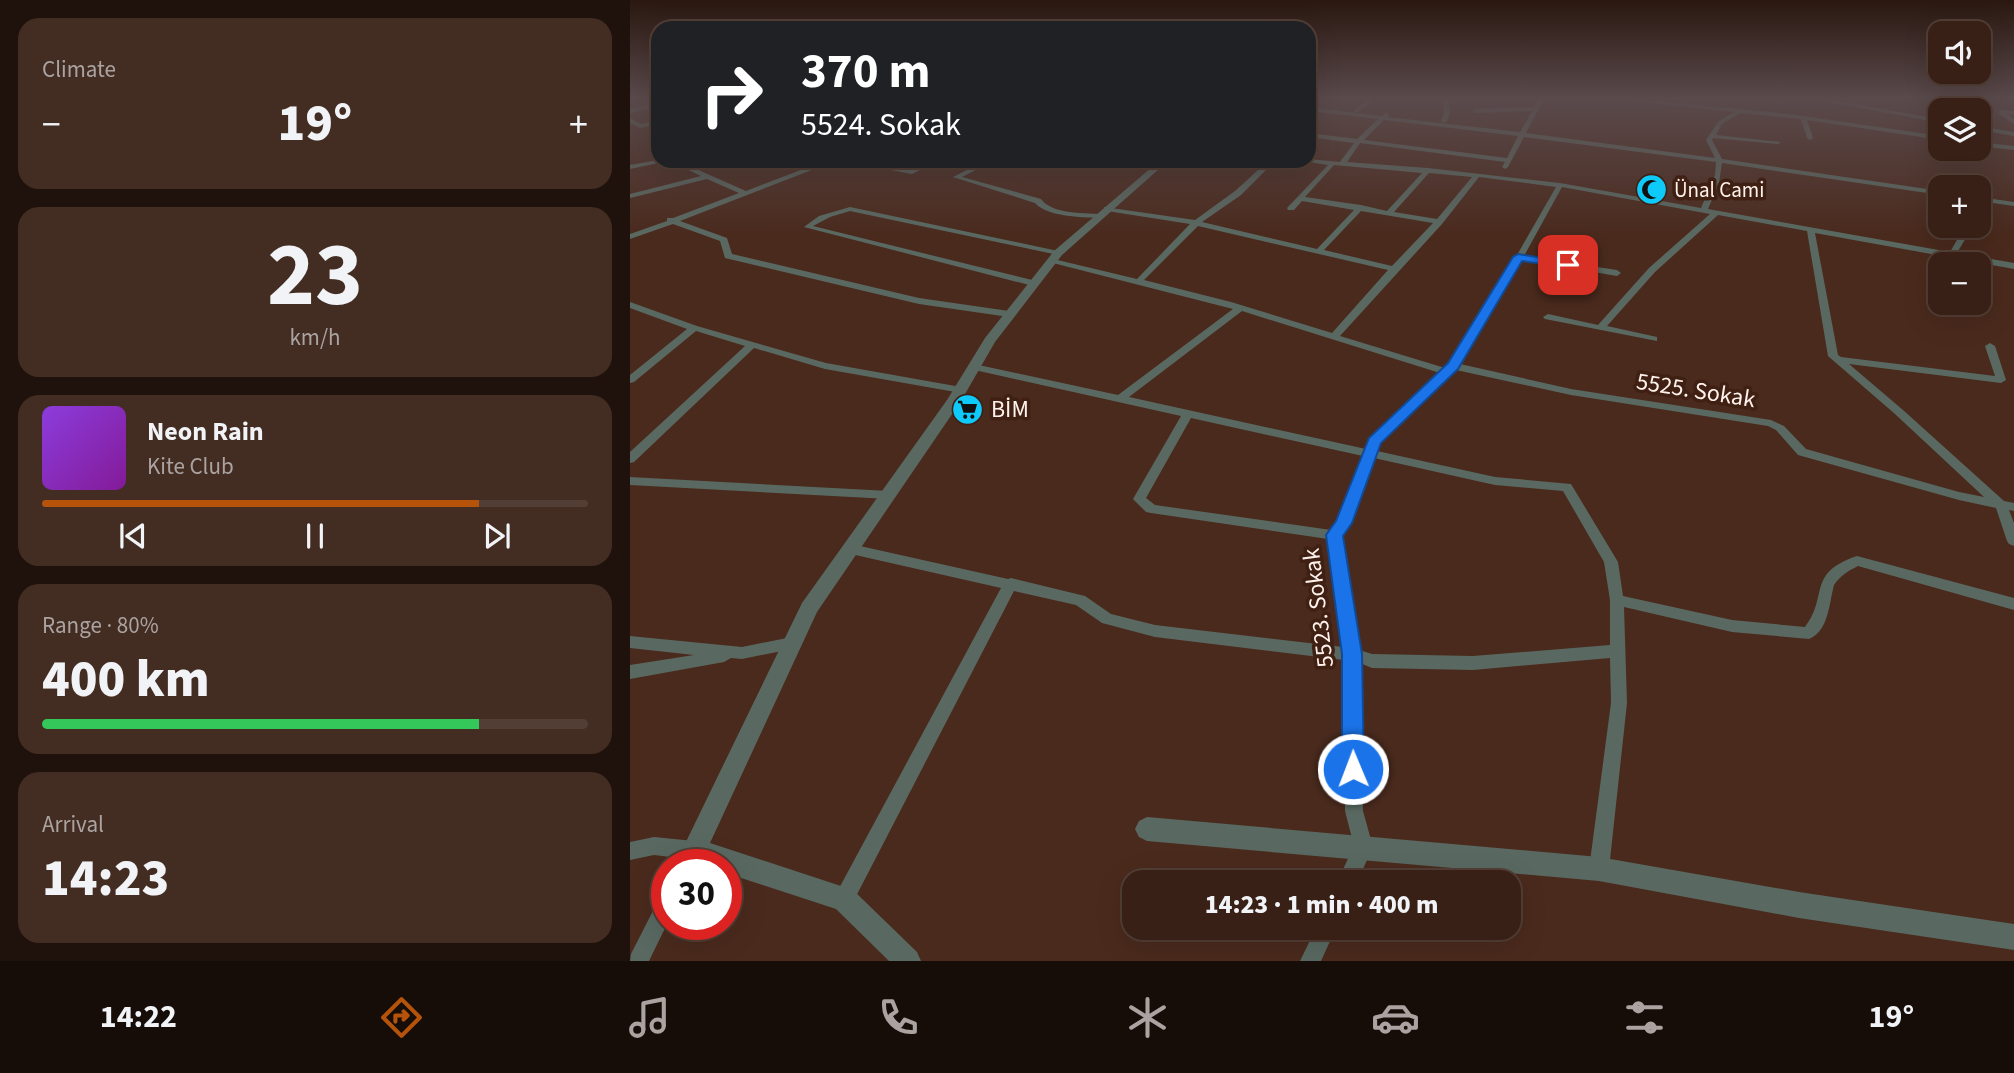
<!DOCTYPE html>
<meta charset="utf-8">
<style>
:root{--surface:#382016;--page:#432d23;--text:#f1f3f6;--muted:#aba3a1;--line:#523e35;--accent:#b45309}
body{margin:0;font-family:"Source Sans 3",sans-serif;background:var(--page);color:var(--text);height:100vh;display:flex;flex-direction:column;font-size:26px;white-space:nowrap}
*{box-sizing:border-box;margin:0}
p{font-size:23px;color:var(--muted)}
.icon{flex:none;width:38px;height:38px;fill:none;stroke:currentColor;stroke-width:2;stroke-linecap:round;stroke-linejoin:round}
.map{position:relative;flex:1;overflow:hidden}
.sheet{display:flex;flex-direction:column;gap:18px;padding:18px;background:#1f120c;width:630px}
.sheet>*{flex:none}
.hud{position:absolute;left:21px;top:21px;width:665px;height:147px;border-radius:21px;box-shadow:0 7px 28px #0002,0 0 0 2px var(--line);background:#202124;color:#fff;overflow:hidden}
.buttons{position:absolute;left:1298px;top:21px;display:grid;gap:14px}
.buttons a{display:grid;place-items:center;width:63px;height:63px;border-radius:14px;background:var(--surface);box-shadow:0 7px 28px #0002,0 0 0 2px var(--line);font-size:35px}
.speed{position:absolute;left:21px;top:849px;display:flex;gap:14px;font-size:35px;font-weight:700;text-align:center}
.speed>*{display:grid;place-content:center;width:91px;height:91px;border-radius:50%;background:var(--surface);box-shadow:0 7px 28px #0002,0 0 0 2px var(--line);line-height:1}
.speed .limit{border:10px solid #d22;background:#fff;color:#111}
.pin{position:absolute;display:grid;place-items:center;width:60px;height:60px;color:#fff;margin:-30px;border-radius:14px;box-shadow:0 4px 10px #0006}
.me{position:absolute;width:77px;margin:-38px;rotate:359deg;stroke-linejoin:round;filter:drop-shadow(0 0 5px #0008)}
.turn{display:flex;align-items:center;gap:24px;height:147px;padding:0 35px;font-size:32px}
.turn .icon{width:91px;height:91px;stroke-width:2.5}
.turn b{display:block;font-size:49px;line-height:60px}
.big{font-size:52px;font-weight:800;line-height:1.1}
.sheet .card{flex:1;display:flex;flex-direction:column;justify-content:center;gap:10px;min-width:0;padding:0 24px;border-radius:21px;background:var(--page)}
.sheet .dial{align-items:center;gap:0}
.dial b{font-size:91px;line-height:1}
.song{display:flex;align-items:center;gap:21px}
.cover{width:84px;height:84px;border-radius:10px;background:linear-gradient(135deg,hsl(270 70% 55%),hsl(290 70% 35%))}
.played{height:7px;border-radius:4px;background:linear-gradient(90deg,var(--accent) 80%,var(--line) 80%)}
.keys{display:flex;justify-content:space-around;direction:ltr}
.heat{display:flex;justify-content:space-between;align-items:center;font-size:38px;direction:ltr}
.charge{height:10px;border-radius:5px;background:linear-gradient(90deg,#34c759 80%,var(--line) 0)}
.trip{position:absolute;left:492px;top:870px;width:399px;height:70px;border-radius:21px;background:var(--surface);box-shadow:0 7px 28px #0002,0 0 0 2px var(--line);font-weight:800;line-height:70px;text-align:center}
.menu{display:flex;height:112px;justify-content:space-around;align-items:center;background:#160d09;color:var(--muted)}
.menu .icon{width:49px;height:49px}
.menu .selected{color:var(--accent)}
.menu b{font-size:32px;color:var(--text)}
main{display:flex;flex:1;min-height:0}
.map>svg:first-child{display:block}
</style>
<main>
<section class="sheet">
<div class="card"><p>Climate</p>
<div class="heat"><a>−</a><b class="big">19°</b><a>+</a></div>
</div>
<div class="card dial"><b>23</b><p>km/h</p></div>
<div class="card">
<div class="song"><i class="cover"></i><div><b>Neon Rain</b><p>Kite Club</p></div></div>
<div class="played"></div>
<div class="keys"><svg class="icon" aria-label="previous" viewBox="0 0 24 24"><path d="M18 5L8 12l10 7zM5 5v14"/></svg><svg class="icon" aria-label="pause" viewBox="0 0 24 24"><path d="M8 5v14M16 5v14"/></svg><svg class="icon" aria-label="next" viewBox="0 0 24 24"><path d="M6 5l10 7-10 7zM19 5v14"/></svg></div>
</div>
<div class="card"><p>Range · 80%</p><b class="big">400 km</b><div class="charge"></div></div>
<div class="card"><p>Arrival</p><b class="big">14:23</b></div>
</section>
<div class="map">
<svg width="1384" height="961" viewBox="0 0 1384 961">
<rect width="100%" height="100%" fill="#4a2a1d"/>
<g fill="none" stroke-linecap="round" stroke-linejoin="round">
<g fill="#596961" fill-rule="evenodd">
<polygon points="738,99 744,99 728,112 724,112 724,110"/>
<polygon points="812,99 818,99 820,112 817,121 814,123 811,121 814,112"/>
<path d="M908,99h6l-18,34 189,25 -9,-18 12,-18 16,-10 -117,-13h19l153,15 152,22v4l-134,-20 6,18 -3,2 -3,-2 -6,-19 -61,-6 -18,11 -6,11 65,7 -3,2 -65,-6 -1,2 10,19 219,32v4l-219,-32 -3,20 -11,26 242,43 11,-19 9,-7h8l-11,10 -10,17 57,10v6l-199,-36 23,122 3,2 154,19 -10,-30 5,-3 5,3 11,34 -5,3 -152,-19 54,46 101,91 10,2v8l-5,-1 5,13v23l-5,-2 -2,-3 -11,-33 -37,-8 -161,-45 -22,-25 -8,-4 -197,-31 -115,-25 -76,72 -3,9 118,26 76,7 47,78 5,34 109,24 73,7c24,-31 1,-54 52,-71l157,42v12l-156,-44c-10,5 -18,10 -24,19 -5,18 -5,46 -25,54l-77,-7 -108,-25 3,96 -18,166 -3,7 -7,3 -7,-3 -3,-7 22,-166 -1,-45 -137,12 -101,-2 -12,-5 3,148 10,36 -16,35h-20l17,-36 -9,-35 -1,-151 -189,-23 -53,-14 -26,-18 -62,-14 -163,315 -7,3 -7,-3 -3,-7 3,-7 164,-304 -150,-34 -5,-2 -2,-3 2,-3 5,-2 157,35 3,-1 74,18 26,18 44,11 188,22 -15,-108 -177,-26 -5,-1 -13,-13 48,-83 -211,-47v-4l4,-1 144,31 115,-86 -184,-47v-4l88,21 53,-55 -83,-13h-3v-4l91,13 40,-29 33,-30h7l-34,34 -39,27 115,27 37,-39 -52,-9 -8,9h-6l-1,-2 41,-43 -26,-4h7v-2l31,3 14,-19 -45,-6v-4l48,6 21,-20 -69,-8v-4l73,9 4,-3 3,2 -1,2 132,15 12,-21 -57,2 -3,-2 3,-2 59,-2zM754,120l134,16 -11,22 -143,-18zM894,137l192,25 -1,13 -14,33 -141,-25 -132,-15 -81,-6 13,-19 145,19 -3,5 3,2 3,-2zM704,165l88,8 -35,38 -26,-6 -56,-8zM799,173l43,4 -35,42 -43,-7zM849,177l77,10 -59,103 -47,74 -5,4 -105,-32 102,-112zM932,187l148,27 -61,54 -51,57 -50,-11 -5,3 2,2 112,22v-4l-50,-11 48,-54 63,-57 89,16 21,125 67,58 89,83 -25,-5 -153,-43 -22,-23 -13,-6 -200,-31 -111,-25 62,-104 95,16 4,-3 -4,-3 -93,-14zM731,211l72,12 -41,43 -68,-16zM568,226l190,44 -56,63 -101,-31 -87,-22zM612,311l198,62 -69,65 -5,11 -237,-52zM561,418l172,38 -25,65 -7,9 -176,-25 -9,-7zM744,458l121,27 68,6 41,71 6,38v45l-137,11 -101,-2 -13,-4 -18,-114 10,-13z"/>
<polygon points="1182,99 1194,99 1311,119 1311,123"/>
<polygon points="28,103 28,107 0,113 0,109"/>
<polygon points="1370,110 1384,111 1384,115 1377,114 1384,119 1384,124 1368,113"/>
<polygon points="0,118 11,124 28,120 28,124 10,128 0,123"/>
<polygon points="1349,126 1384,132 1384,136 1349,130"/>
<polygon points="1349,142 1384,146 1384,150 1349,146"/>
<polygon points="28,160 38,161 0,169 0,165"/>
<path d="M40,161h8l68,30 60,-23 -29,-7c12,0 24,5 35,5 8,-1 15,-5 23,-5l-155,60 47,17 5,16 187,44 90,13 5,3 -5,3 -90,-13 -194,-46 -5,-17 -47,-17 -43,15v-5l37,-13v-3h6l66,-25 -32,-14 -77,19v-4l71,-18z"/>
<polygon points="213,161 228,161 281,170 300,161 308,161 282,174"/>
<path d="M355,161h8l-31,16 79,22c11,15 41,14 58,15l4,2 -4,2c-17,-1 -52,-1 -64,-15l-82,-26z"/>
<polygon points="1349,197 1384,202 1384,206 1356,202 1360,215 1349,223 1349,217 1352,214"/>
<polygon points="220,207 428,251 432,253 428,255 220,211 200,217 183,226 406,281 406,285 403,286 174,227 189,216"/>
<polygon points="0,302 67,326 196,363 331,387 336,390 331,393 195,369 124,348 4,462 0,463 0,452 115,346 66,331 4,382 0,383 0,375 57,329 0,308"/>
<polygon points="0,477 259,491 265,495 259,499 0,485"/>
<polygon points="0,636 112,647 162,637 167,639 170,643 167,647 162,649 112,659 101,658 94,662 0,679 0,665 64,655 0,648"/>
<polygon points="24,837 64,841 71,843 73,850 66,864 47,864 49,858 24,855 0,860 0,842"/>
<polygon points="37,894 37,924 19,961 0,961 1,954 30,897"/>
<polygon points="686,928 706,928 691,961 670,961"/>
</g>
<g fill="#596961" fill-rule="evenodd">
<polygon points="529,161 538,161 432,255 365,342 331,401 187,612 80,843 223,890 287,952 291,961 259,961 206,909 96,873 96,864 71,864 55,859 52,850 172,603 317,400 355,338 424,251"/>
<polygon points="517,817 969,857 1169,892 1384,924 1384,950 1169,918 969,881 517,841 509,837 505,829 509,821"/>
</g>
</g>
<linearGradient id="sky" x2="0" y2="1"><stop stop-color="#291710"/><stop offset="0.42" stop-color="#5a4a4c"/><stop offset="1" stop-color="#5a4a4c" stop-opacity="0"/></linearGradient>
<rect width="1384" height="234" fill="url(#sky)"/>
<polygon fill="#1a73e8" stroke="#114b97" stroke-width="2" points="888,254 938,262 943,265 938,268 892,261 828,369 751,443 722,523 713,536 732,654 734,769 731,776 723,779 715,776 712,769 712,654 696,535 706,521 739,438 818,363 883,257"/>
<defs>
<symbol id="mosque-disc" viewBox="-11 -11 22 22"><circle r="9.5" fill="#0ecafa" stroke="#3f2013"/><path d="M3.5-4.9A6 6 0 1 0 3.5 4.9A5 5 0 1 1 3.5-4.9Z" fill="#111"/></symbol>
<symbol id="supermarket-disc" viewBox="-11 -11 22 22"><circle r="9.5" fill="#0ecafa" stroke="#3f2013"/><path d="M-6-5.5h2.5l.6 2H6L4.5 2H-2.5L-4.4-4H-6ZM-1.5 3.2a1.3 1.3 0 1 0 .1 0ZM3 3.2a1.3 1.3 0 1 0 .1 0Z" fill="#111"/></symbol>
</defs>
<g fill-rule="evenodd">
<use href="#mosque-disc" x="1004" y="172" width="35" height="35"/>
<use href="#supermarket-disc" x="320" y="392" width="35" height="35"/>
</g>
<g text-anchor="middle" stroke-width="7" stroke-linejoin="round" paint-order="stroke">
<g font-size="21" fill="#fff2ec" stroke="#3f2013" text-anchor="start">
<text x="1044" y="197">Ünal Cami</text>
</g>
<g font-size="24" fill="#fff2ec" stroke="#3f2013">
<text transform="translate(1066 390) rotate(9)" y="8">5525. Sokak</text>
<text transform="translate(688 608) rotate(-97)" y="8">5523. Sokak</text>
</g>
<g font-size="24" fill="#fff2ec" stroke="#3f2013" text-anchor="start">
<text x="361" y="417">BİM</text>
</g>
</g>
</svg>
<div class="buttons">
<a><svg class="icon" aria-label="sound" viewBox="0 0 24 24"><path d="M4 9h4l5-4v14l-5-4H4zM17 9q2 3 0 6"/></svg></a>
<a><svg class="icon" aria-label="layers" viewBox="0 0 24 24"><path d="M12 4l9 5-9 5-9-5zM3 14l9 5 9-5"/></svg></a>
<a>+</a>
<a>−</a>
</div>
<div class="speed"><div class="limit">30</div></div>
<div class="pin" style="left:938px;top:265px;background:#d93025"><svg class="icon" aria-label="arrive" viewBox="0 0 24 24"><path d="M6 21V4h12l-3 4 3 4H6"/></svg></div>
<svg class="me" style="left:723px;top:769px" viewBox="-20 -20 40 40"><circle r="17" fill="#1a73e8" stroke="#fff" stroke-width="3"/><path d="M0-11L8 9 0 5-8 9z" fill="#fff"/></svg>
<div class="trip">14:23 · 1 min · 400 m</div>
<div class="hud">
<div class="turn"><svg class="icon" aria-label="right" viewBox="0 0 24 24"><path d="M7 20v-9h11M14 6l5 5-5 5"/></svg><div><b>370 m</b>5524. Sokak</div></div>
</div>
</div>
</main>
<nav class="menu">
<b>14:22</b>
<svg class="icon selected" aria-label="directions" viewBox="0 0 24 24"><path d="M12 3l9 9-9 9-9-9zM9 14v-3h6M13 9l2 2-2 2"/></svg>
<svg class="icon" aria-label="music" viewBox="0 0 24 24"><path d="M9 18V5l10-2v13"/><circle cx="6" cy="18" r="3"/><circle cx="16" cy="16" r="3"/></svg>
<svg class="icon" aria-label="phone" viewBox="0 0 24 24"><path d="M5 4h4l2 5-3 2q2 4 5 5l2-3 5 2v4C11 20 4 13 5 4z"/></svg>
<svg class="icon" aria-label="climate" viewBox="0 0 24 24"><path d="M12 3v18M4 7l16 10M4 17L20 7"/></svg>
<svg class="icon" aria-label="car" viewBox="0 0 24 24"><path d="M5 17H2v-5l4-1 3-4h7l3 4 3 1v5h-3M9 17h6M6 11h13"/><circle cx="7" cy="17" r="2"/><circle cx="17" cy="17" r="2"/></svg>
<svg class="icon" aria-label="filters" viewBox="0 0 24 24"><path d="M4 7h16M4 17h16"/><circle cx="9" cy="7" r="2"/><circle cx="15" cy="17" r="2"/></svg>
<b>19°</b>
</nav>
